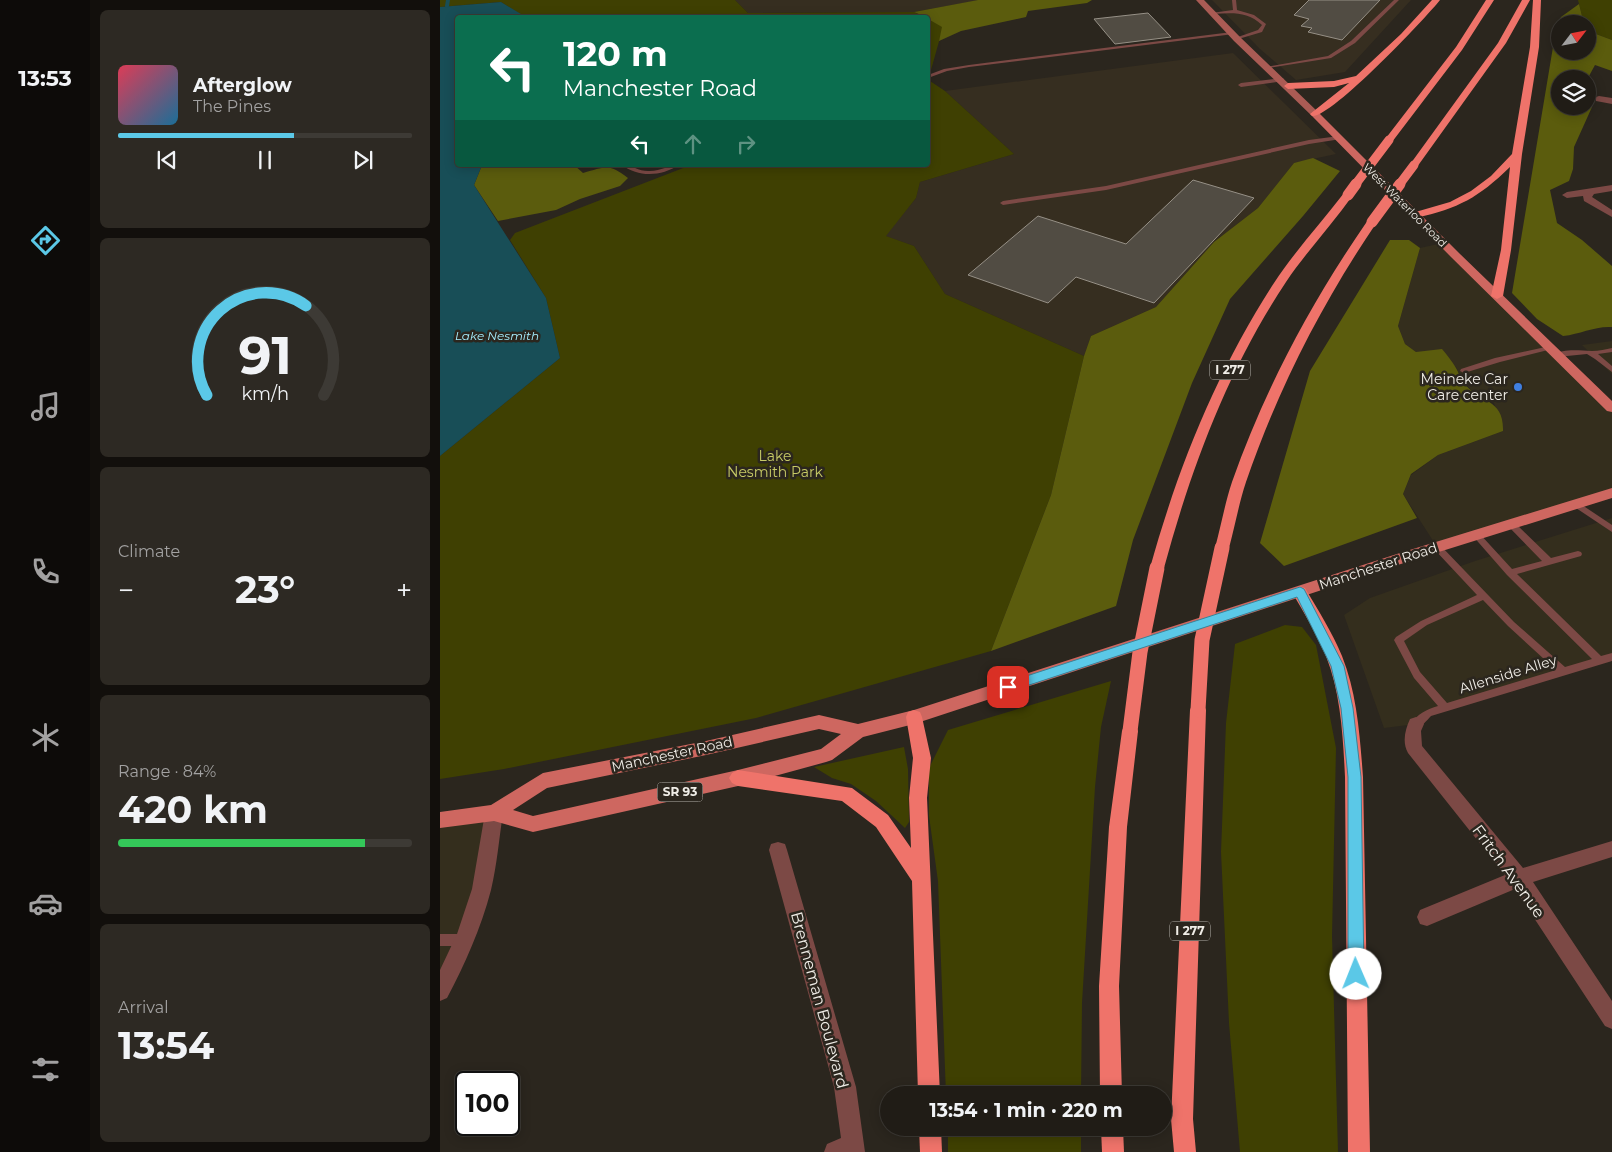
<!DOCTYPE html>
<meta charset="utf-8">
<style>
:root{--surface:#201c16;--page:#2d2923;--text:#f1f3f6;--muted:#a2a1a1;--line:#3d3a35;--accent:#5bc8e7}
body{margin:0;font-family:Montserrat,sans-serif;background:var(--page);color:var(--text);height:100vh;display:flex;flex-direction:column;font-size:19px;white-space:nowrap}
*{box-sizing:border-box;margin:0}
p{font-size:16px;color:var(--muted)}
.icon{flex:none;width:28px;height:28px;fill:none;stroke:currentColor;stroke-width:2;stroke-linecap:round;stroke-linejoin:round}
.map{position:relative;flex:1;overflow:hidden}
.panel{display:flex;flex-direction:column;gap:10px;padding:10px;background:#120f0c;width:350px}
.panel>*{flex:none}
.banner{position:absolute;left:15px;top:15px;width:475px;height:152px;border-radius:5px;box-shadow:0 2px 12px #0003,0 0 0 1px var(--line);background:#0b6e4f;color:#fff;overflow:hidden}
.needle{width:32px;rotate:58deg}
.tools{position:absolute;left:1111px;top:15px;display:grid;gap:10px}
.tools a{display:grid;place-items:center;width:45px;height:45px;border-radius:50%;background:var(--surface);box-shadow:0 2px 12px #0003,0 0 0 1px var(--line);font-size:25px}
.speed{position:absolute;left:15px;top:1071px;display:flex;gap:10px;font-size:25px;font-weight:700;text-align:center}
.speed>*{display:grid;place-content:center;width:65px;height:65px;border-radius:50%;background:var(--surface);box-shadow:0 2px 12px #0003,0 0 0 1px var(--line);line-height:1}
.speed .limit{border:2px solid #111;border-radius:8px;background:#fff;color:#111}
.pin{position:absolute;display:grid;place-items:center;width:42px;height:42px;color:#fff;margin:-21px;border-radius:10px;box-shadow:0 2px 8px #0006}
.me{position:absolute;width:55px;margin:-28px;rotate:359deg;stroke-linejoin:round;filter:drop-shadow(0 0 4px #0008)}
.turn{display:flex;align-items:center;gap:18px;height:105px;padding:0 25px;font-size:22px}
.turn .icon{width:65px;height:65px;stroke-width:2.5}
.turn b{display:block;font-size:35px;line-height:42px}
.lanes{display:flex;align-items:center;height:48px;padding:0 25px;background:#0003;justify-content:center;gap:25px;direction:ltr}
.lanes .off{opacity:.35}
.big{font-size:38px;font-weight:700;line-height:1.1}
.panel .card{flex:1;display:flex;flex-direction:column;justify-content:center;gap:8px;min-width:0;padding:0 18px;border-radius:8px;background:var(--page)}
.panel .dial{align-items:center;gap:0}
.dial svg{height:130px;overflow:visible;fill:none;stroke:var(--line);stroke-width:7;stroke-linecap:round;text-anchor:middle}
.dial text{fill:var(--text);stroke:none}
.song{display:flex;align-items:center;gap:15px}
.cover{width:60px;height:60px;border-radius:8px;background:linear-gradient(135deg,hsl(350 70% 55%),hsl(200 70% 35%))}
.played{height:5px;border-radius:2px;background:linear-gradient(90deg,var(--accent) 60%,var(--line) 60%)}
.keys{display:flex;justify-content:space-around;direction:ltr}
.heat{display:flex;justify-content:space-between;align-items:center;font-size:28px;direction:ltr}
.charge{height:8px;border-radius:4px;background:linear-gradient(90deg,#34c759 84%,var(--line) 0)}
.trip{position:absolute;left:440px;top:1086px;width:292px;height:50px;border-radius:25px;background:var(--surface);box-shadow:0 2px 12px #0003,0 0 0 1px var(--line);font-weight:700;line-height:50px;text-align:center}
main{display:flex;flex:1;min-height:0}
.menu{display:flex;flex-direction:column;width:90px;justify-content:space-around;align-items:center;background:#0d0b09;color:var(--muted)}
.menu .icon{width:35px;height:35px}
.menu .selected{color:var(--accent)}
.menu b{font-size:22px;color:var(--text)}
.map>svg:first-child{display:block}
</style>
<main>
<nav class="menu">
<b>13:53</b>
<svg class="icon selected" aria-label="directions" viewBox="0 0 24 24"><path d="M12 3l9 9-9 9-9-9zM9 14v-3h6M13 9l2 2-2 2"/></svg>
<svg class="icon" aria-label="music" viewBox="0 0 24 24"><path d="M9 18V5l10-2v13"/><circle cx="6" cy="18" r="3"/><circle cx="16" cy="16" r="3"/></svg>
<svg class="icon" aria-label="phone" viewBox="0 0 24 24"><path d="M5 4h4l2 5-3 2q2 4 5 5l2-3 5 2v4C11 20 4 13 5 4z"/></svg>
<svg class="icon" aria-label="climate" viewBox="0 0 24 24"><path d="M12 3v18M4 7l16 10M4 17L20 7"/></svg>
<svg class="icon" aria-label="car" viewBox="0 0 24 24"><path d="M5 17H2v-5l4-1 3-4h7l3 4 3 1v5h-3M9 17h6M6 11h13"/><circle cx="7" cy="17" r="2"/><circle cx="17" cy="17" r="2"/></svg>
<svg class="icon" aria-label="filters" viewBox="0 0 24 24"><path d="M4 7h16M4 17h16"/><circle cx="9" cy="7" r="2"/><circle cx="15" cy="17" r="2"/></svg>
</nav>
<section class="panel">
<div class="card">
<div class="song"><i class="cover"></i><div><b>Afterglow</b><p>The Pines</p></div></div>
<div class="played"></div>
<div class="keys"><svg class="icon" aria-label="previous" viewBox="0 0 24 24"><path d="M18 5L8 12l10 7zM5 5v14"/></svg><svg class="icon" aria-label="pause" viewBox="0 0 24 24"><path d="M8 5v14M16 5v14"/></svg><svg class="icon" aria-label="next" viewBox="0 0 24 24"><path d="M6 5l10 7-10 7zM19 5v14"/></svg></div>
</div>
<div class="card dial"><svg viewBox="0 0 100 80">
<path d="M14 69A42 42 0 1 1 86 69"/>
<path d="M14 69A42 42 0 0 1 75 14" stroke="#5bc8e7"/>
<text x="50" y="56" font-size="32" font-weight="700">91</text>
<text x="50" y="72" font-size="11">km/h</text>
</svg></div>
<div class="card"><p>Climate</p>
<div class="heat"><a>−</a><b class="big">23°</b><a>+</a></div>
</div>
<div class="card"><p>Range · 84%</p><b class="big">420 km</b><div class="charge"></div></div>
<div class="card"><p>Arrival</p><b class="big">13:54</b></div>
</section>
<div class="map">
<svg width="1172" height="1152" viewBox="0 0 1172 1152">
<rect width="100%" height="100%" fill="#2b261e"/>
<g fill="#342e1d">
<polygon points="1003,243 1172,408 1172,493 997,547 963,494 971,475 998,455 1063,431 1054,403 1036,395 1023,381 1016,367 976,352 965,344 958,326 980,248"/>
<polygon points="1172,341 1172,374 1142,345"/>
<polygon points="1172,518 1172,658 988,713 976,724 944,728 904,615 930,598 1035,561"/>
<polygon points="54,813 45,874 0,991 0,820"/>
</g>
<g fill="#362e20">
<polygon points="295,0 540,0 474,12 308,13"/>
<polygon points="772,0 971,0 905,72 856,80 820,49"/>
<polygon points="793,53 896,154 854,163 818,208 774,242 716,307 651,336 644,356 505,294 474,246 445,236 476,198 480,182 574,154 505,91"/>
</g>
<g fill="#3f4002">
<polygon points="0,0 295,0 308,13 474,12 484,17 86,18 61,2 0,7"/>
<polygon points="1138,0 1172,0 1172,40 1148,31 1148,24 1144,24"/>
<polygon points="488,19 503,27 491,70 488,71"/>
<polygon points="490,81 505,91 574,154 480,182 476,198 446,236 474,246 505,294 644,356 611,495 551,651 316,718 64,769 0,779 0,456 120,358 106,298 70,240 75,233 251,165 488,165 488,82"/>
<polygon points="845,625 862,627 876,645 896,748 892,936 898,1152 800,1152 789,1023 781,852 786,723 795,644"/>
<polygon points="671,681 661,727 655,787 642,1003 641,1095 506,1095 498,881 489,816 489,768 508,730"/>
<polygon points="464,747 468,769 469,822 465,828 436,801 411,784 392,778 374,767"/>
<rect x="508" y="1128" width="133" height="24"/>
</g>
<g fill="#5b5c0d" fill-rule="evenodd">
<polygon points="538,0 652,0 647,3 588,11 586,17 521,31 499,41 502,27 488,19 488,18 474,12"/>
<path d="M1139,4l5,20h-24v27h28v-20l24,9v31l-17,-6 -6,11 3,31 -18,40 -1,22 -4,12 -19,9 7,33 25,17 30,26v61c-18,-1 -31,7 -49,9l-26,-17 -25,-26 44,-264 5,-12zM1120,79h28v27h-28z"/>
<polygon points="873,158 900,171 863,216 790,299 752,383 693,540 676,606 551,651 611,495 644,356 651,336 716,307 774,242 818,208 854,163"/>
<path d="M42,165h92l9,8c23,-6 25,-10 45,5l-8,8 -40,13 -24,11 -58,11 -24,-36z"/>
<path d="M950,240h19l11,8 -22,78 7,18 11,8 26,-3c5,6 10,12 14,19 3,5 4,10 7,14 17,22 41,16 40,49l-65,24 -27,19 -8,20 14,24 -133,48 -24,-23 50,-172z"/>
</g>
<polygon fill="#184e57" points="61,2 86,17 18,18 18,165 42,165 34,185 106,298 120,358 0,456 0,7"/>
<g fill="none" stroke-linecap="round" stroke-linejoin="round">
<polyline stroke="#184e57" stroke-width="4" points="7,6 8,0"/>
</g>
<g fill="#514c43" stroke="#969086">
<polygon points="869,0 940,0 902,40 868,32 872,28 861,26 869,19 854,15"/>
<polygon points="708,13 731,37 675,44 654,19"/>
<polygon points="753,180 814,198 714,303 636,277 608,303 528,275 598,216 686,244"/>
</g>
<g fill="none" stroke-linecap="round" stroke-linejoin="round">
<g fill="#7c4945" fill-rule="evenodd">
<path d="M792,0h4l1,10 17,5 12,9 -4,8 -27,8v-2l23,-8 4,-5c-15,-14 -30,-12 -49,-11l-2,-1 22,-3z"/>
<polygon points="954,0 959,0 915,43 891,58 828,68 826,67 888,56 911,41"/>
<polygon points="792,32 794,32 794,34 529,67 507,71 488,78 488,75 504,69 529,65"/>
<polygon points="842,78 844,79 844,81 801,87 798,85 801,83"/>
<polygon points="899,136 901,137 901,139 869,144 666,190 563,205 560,203 563,201 666,186 869,140"/>
<path d="M182,165c10,0 18,7 28,6 11,0 19,-6 29,-6 -17,11 -40,13 -57,0z"/>
<polygon points="1110,346 1112,347 1112,349 1060,362 1024,373 1020,371 1021,369 1055,358"/>
<path d="M1172,348v4l-14,2 14,12v6l-17,-13 -8,-5 -30,3 -4,-2c11,-7 27,-4 39,-4 7,0 14,-2 20,-3z"/>
<polygon points="1136,501 1172,525 1172,532 1133,506 1132,504 1133,502"/>
<path d="M1071,521l3,1 37,36 27,-7 3,1 1,2 -1,2 -64,18 84,82 11,-3v8l-181,55c-5,5 -11,14 -18,11l-2,-3c6,-10 16,-15 27,-18l-24,-28 -20,-38 2,-3 25,-16 56,-26 -43,-46 -1,-2 1,-2h6l74,77 51,45 27,-8 -85,-84 -35,-40 4,-3 3,1 33,36 30,-8 -34,-35 -1,-2 1,-2zM1043,600l25,26 48,44 -109,33 -27,-31 -16,-31 23,-16z"/>
<polygon points="0,934 23,934 27,936 29,940 27,944 23,946 0,946"/>
</g>
<g fill="#7c4945" fill-rule="evenodd">
<polygon points="1159,96 1172,98 1172,104 1156,101 1156,97"/>
<polygon points="1172,185 1172,191 1154,194 1152,197 1172,210 1172,217 1144,201 1143,196 1127,198 1122,195 1127,192"/>
<path d="M976,717l6,2 2,5 -3,7 1,15 101,122 89,-27v16l-79,25 79,119v28l-7,-3 -90,-137 -88,37 -7,-2 -3,-7 3,-7 85,-35 -97,-122c-6,-11 -3,-23 2,-34z"/>
<path d="M54,805l6,2 3,6c-4,26 -6,52 -12,77 -10,38 -26,74 -44,108l-7,3v-31l17,-36 15,-45 13,-76 3,-6z"/>
<polygon points="338,842 345,844 347,850 416,1087 425,1152 384,1152 387,1144 401,1138 394,1087 329,850 331,844"/>
</g>
<polygon fill="#aa5b54" fill-rule="evenodd" points="756,0 764,0 800,37 878,112 878,116 872,116 794,41"/>
<g fill="#ce6760" fill-rule="evenodd">
<polygon points="875,111 878,112 1019,253 1172,401 1172,412 1167,411 1011,257 872,116 872,112"/>
<path d="M1172,488v10l-202,63 -496,163 -51,13 -31,23 -6,2 -88,24 -205,46 -39,-11 -54,7v-16l51,-7 52,-32 163,-32 113,-26 39,9 56,-14 486,-157zM379,729l22,5 -20,15 -83,21 -205,46 -20,-6 34,-22 159,-33z"/>
</g>
<g fill="#ef736a" fill-rule="evenodd">
<path d="M992,0h8c-15,19 -110,119 -128,116l-2,-2 39,-31 -15,4 -46,2 -4,-3 4,-3 46,-2 22,-5 45,-42z"/>
<polygon points="1046,0 1054,0 1022,50 952,142 946,142 946,138 1016,47"/>
<polygon points="1082,0 1090,0 1066,43 977,167 971,167 971,163 1058,43"/>
<path d="M1093,0h8l-2,47 -17,107 -11,96 -8,46 -6,3 -6,-3 10,-46 9,-83c-32,31 -51,41 -94,51l-5,-3 1,-2 38,-11 21,-11 20,-15 21,-22 18,-107z"/>
<path d="M908,192l5,3c-21,30 -47,57 -67,87 -58,87 -95,186 -122,286l-2,4 -5,1 -5,-1 -2,-4c28,-101 67,-197 124,-285 21,-32 47,-60 70,-90z"/>
<path d="M932,219l5,3c-55,81 -99,167 -131,260 -7,21 -11,44 -17,66l-2,4 -5,1 -5,-1 -2,-4c6,-22 10,-45 17,-66 33,-94 80,-181 136,-262z"/>
<path d="M860,586l5,2c13,22 27,44 37,68 15,37 18,81 21,121l7,375h-22l-3,-375c-2,-40 -4,-83 -19,-121 -9,-22 -22,-43 -34,-64l3,-4z"/>
<polygon points="758,703 764,705 766,710 753,1119 756,1152 734,1152 731,1119 750,710 752,705"/>
<polygon points="474,710 480,712 482,717 491,758 487,798 500,1095 478,1095 472,881 436,827 402,801 298,786 292,783 289,778 292,773 298,770 412,788 448,815 471,848 469,798 473,758 466,717 468,712"/>
<polygon points="690,724 696,726 698,731 687,827 679,986 682,1095 660,1095 659,986 669,827 682,731 684,726"/>
<polygon points="479,1128 501,1128 502,1152 480,1152"/>
<polygon points="661,1128 683,1128 684,1152 662,1152"/>
</g>
<g stroke="#ef736a" stroke-width="9">
<polyline points="915,185 949,140"/>
<polyline points="959,185 974,165"/>
</g>
<g stroke="#ef736a" stroke-width="11">
<polyline points="908,195 916,184"/>
<polyline points="932,222 960,184"/>
</g>
<g stroke="#ef736a" stroke-width="15">
<polyline points="758,710 762,640 782,548"/>
<polyline points="690,731 700,652 717,568"/>
</g>
</g>
<polygon fill="#5bc8e7" stroke="#3b8296" points="860,587 864,589 904,666 913,708 921,777 924,974 921,979 916,981 911,979 908,974 908,777 901,708 891,666 857,597 568,692 564,690 562,687 564,683 568,682"/>
<circle fill="#3f7fe0" stroke="#2b261e" stroke-width="2" cx="1078" cy="387" r="5"/>
<g text-anchor="middle" stroke-width="5" stroke-linejoin="round" paint-order="stroke">
<g font-size="11" fill="#f0ede7" stroke="#2b261e">
<text transform="translate(965 205) rotate(45)" y="4">West Waterloo Road</text>
</g>
<g font-size="12" font-style="italic" fill="#a6efff" stroke="#2b261e">
<text x="57" y="340">Lake Nesmith</text>
</g>
<g fill="#2b261e" stroke="#b5b1ab" stroke-width="1">
<rect x="770" y="360.5" width="40" height="19" rx="4"/>
<rect x="217.5" y="782.5" width="45" height="19" rx="4"/>
<rect x="730" y="921.5" width="40" height="19" rx="4"/>
</g>
<g font-size="12" font-weight="bold" fill="#f0ede7">
<text x="790" y="374">I 277</text>
<text x="240" y="796">SR 93</text>
<text x="750" y="935">I 277</text>
</g>
<g font-size="14" fill="#f0ede7" stroke="#2b261e" text-anchor="end">
<text x="1068" y="384">Meineke Car<tspan x="1068" dy="16">Care center</tspan></text>
</g>
<g font-size="14" fill="#c8cb66" stroke="#2b261e">
<text x="335" y="461">Lake<tspan x="335" dy="16">Nesmith Park</tspan></text>
</g>
<g font-size="14" fill="#f0ede7" stroke="#2b261e">
<text transform="translate(938 566) rotate(-18)" y="5">Manchester Road</text>
<text transform="translate(1068 674) rotate(-17)" y="5">Allenside Alley</text>
<text transform="translate(232 754) rotate(-12)" y="5">Manchester Road</text>
</g>
<g font-size="16" fill="#f0ede7" stroke="#2b261e">
<text transform="translate(1069 871) rotate(54)" y="6">Fritch Avenue</text>
<text transform="translate(380 1000) rotate(75)" y="6">Brenneman Boulevard</text>
</g>
</g>
</svg>
<div class="tools">
<a><svg class="needle" viewBox="-14 -14 28 28"><path d="M0-13l5 13h-10z" fill="#e53935"/><path d="M0 13l5-13h-10z" fill="#a2a1a1"/></svg></a>
<a><svg class="icon" aria-label="layers" viewBox="0 0 24 24"><path d="M12 4l9 5-9 5-9-5zM3 14l9 5 9-5"/></svg></a>
</div>
<div class="speed"><div class="limit">100</div></div>
<div class="pin" style="left:568px;top:687px;background:#d93025"><svg class="icon" aria-label="arrive" viewBox="0 0 24 24"><path d="M6 21V4h12l-3 4 3 4H6"/></svg></div>
<svg class="me" style="left:916px;top:974px" viewBox="-20 -20 40 40"><circle r="19" fill="#fff"/><path d="M0-13L10 11 0 6-10 11z" fill="#5bc8e7"/></svg>
<div class="trip">13:54 · 1 min · 220 m</div>
<div class="banner">
<div class="turn"><svg class="icon" aria-label="left" viewBox="0 0 24 24"><path d="M17 20v-9H6M10 6l-5 5 5 5"/></svg><div><b>120 m</b>Manchester Road</div></div>
<div class="lanes"><svg class="icon" aria-label="left" viewBox="0 0 24 24"><path d="M17 20v-9H6M10 6l-5 5 5 5"/></svg><svg class="icon off" aria-label="ahead" viewBox="0 0 24 24"><path d="M12 20V5M6 11l6-6 6 6"/></svg><svg class="icon off" aria-label="right" viewBox="0 0 24 24"><path d="M7 20v-9h11M14 6l5 5-5 5"/></svg></div>
</div>
</div>
</main>
